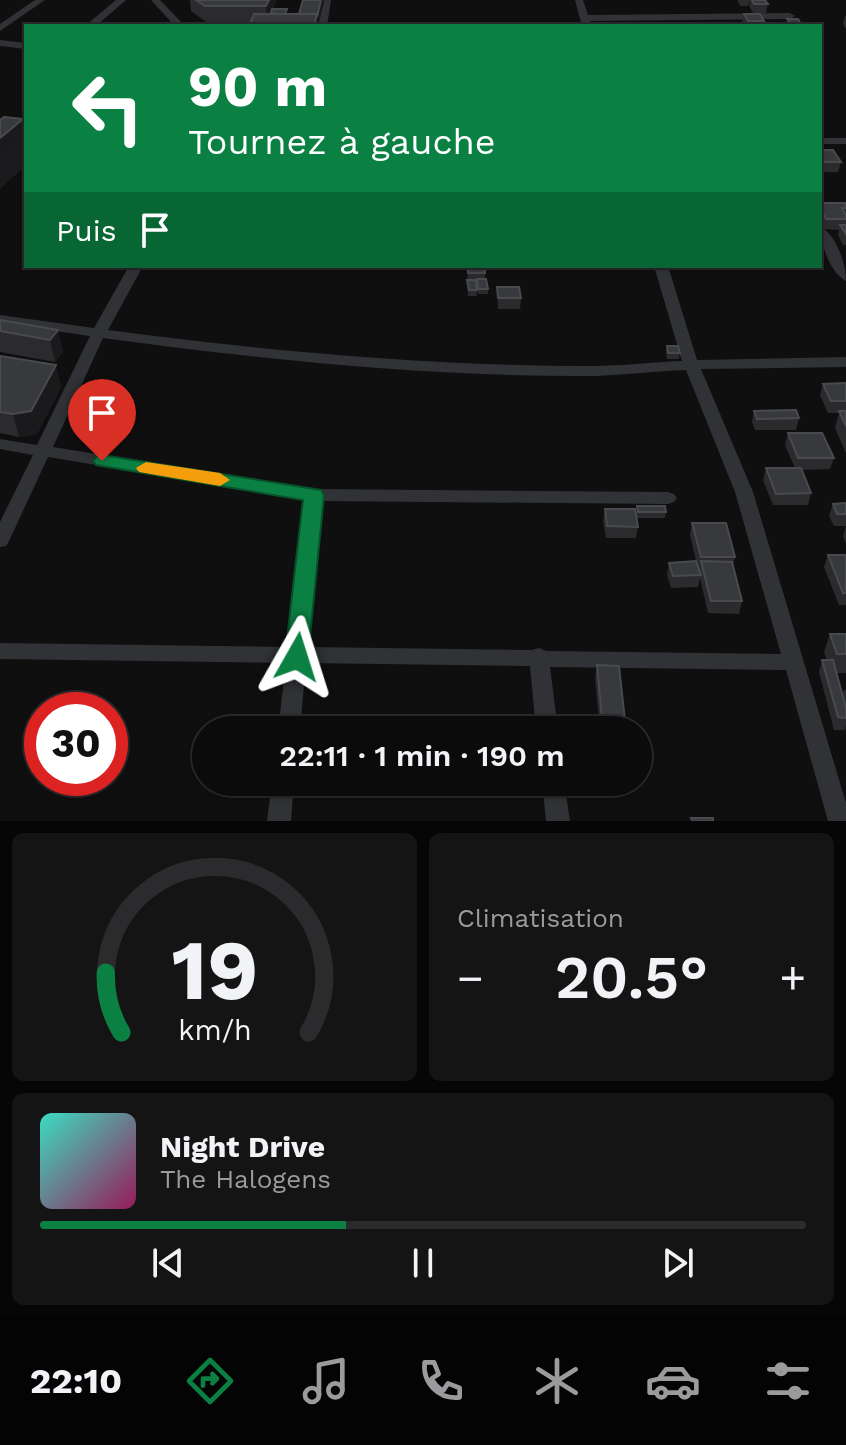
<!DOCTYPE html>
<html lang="fr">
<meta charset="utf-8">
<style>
:root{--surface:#0b0b0c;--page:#141415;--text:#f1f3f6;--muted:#9a9b9d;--line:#2b2b2d;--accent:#0b8043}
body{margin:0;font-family:"Work Sans",sans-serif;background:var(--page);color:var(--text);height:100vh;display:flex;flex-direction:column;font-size:30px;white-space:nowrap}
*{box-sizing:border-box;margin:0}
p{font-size:26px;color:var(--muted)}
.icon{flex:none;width:44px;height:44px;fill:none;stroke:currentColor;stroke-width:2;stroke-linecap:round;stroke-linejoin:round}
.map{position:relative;height:821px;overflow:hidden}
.drawer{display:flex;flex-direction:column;gap:12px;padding:12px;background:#060607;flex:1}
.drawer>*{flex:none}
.top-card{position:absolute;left:24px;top:24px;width:798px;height:244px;border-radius:0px;box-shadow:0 2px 6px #0004,0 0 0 2px var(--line);background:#0b8043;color:#fff;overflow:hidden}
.speed{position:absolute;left:24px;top:692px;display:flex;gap:16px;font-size:40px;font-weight:700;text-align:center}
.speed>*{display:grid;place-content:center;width:104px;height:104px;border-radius:50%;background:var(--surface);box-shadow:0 2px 6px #0004,0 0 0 2px var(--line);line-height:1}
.speed .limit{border:12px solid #d22;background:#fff;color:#111}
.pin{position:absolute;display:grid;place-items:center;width:68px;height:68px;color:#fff;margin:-82px -34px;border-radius:50% 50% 50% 0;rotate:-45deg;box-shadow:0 0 8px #0007}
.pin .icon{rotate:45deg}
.me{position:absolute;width:88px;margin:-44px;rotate:6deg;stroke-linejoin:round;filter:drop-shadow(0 0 6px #0008)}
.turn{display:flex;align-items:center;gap:28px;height:168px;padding:0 32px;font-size:36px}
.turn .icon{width:104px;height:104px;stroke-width:2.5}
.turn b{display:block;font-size:56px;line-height:68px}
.then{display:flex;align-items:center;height:76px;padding:0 32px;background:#0003;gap:16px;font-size:30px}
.big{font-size:60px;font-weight:600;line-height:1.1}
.drawer .widget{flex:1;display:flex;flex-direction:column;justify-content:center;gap:12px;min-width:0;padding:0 28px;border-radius:12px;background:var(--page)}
.drawer .dial{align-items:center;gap:0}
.dial svg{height:208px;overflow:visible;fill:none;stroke:var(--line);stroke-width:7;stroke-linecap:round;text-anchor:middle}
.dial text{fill:var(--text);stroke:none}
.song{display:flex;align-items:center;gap:24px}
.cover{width:96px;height:96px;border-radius:12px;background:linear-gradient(135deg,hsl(170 70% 55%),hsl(330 70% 35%))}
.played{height:8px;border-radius:4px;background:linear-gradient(90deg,var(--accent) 40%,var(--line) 40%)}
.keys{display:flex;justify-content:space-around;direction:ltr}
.heat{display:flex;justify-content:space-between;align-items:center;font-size:44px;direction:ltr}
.drawer .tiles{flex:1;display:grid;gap:12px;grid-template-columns:1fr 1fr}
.widget:last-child{grid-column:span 2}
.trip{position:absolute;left:192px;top:716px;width:460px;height:80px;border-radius:40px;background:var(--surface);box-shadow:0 2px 6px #0004,0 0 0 2px var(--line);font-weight:600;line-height:80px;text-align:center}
.tabs{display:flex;height:128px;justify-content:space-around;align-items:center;background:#040405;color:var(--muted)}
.tabs .icon{width:56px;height:56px}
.tabs .current{color:var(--accent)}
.tabs b{font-size:36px;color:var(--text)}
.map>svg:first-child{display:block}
</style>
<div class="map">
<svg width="846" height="821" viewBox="0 0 846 821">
<rect width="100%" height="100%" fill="#0f0f10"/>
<polygon fill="#1b1b1d" points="0,118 26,121 26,165 0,189"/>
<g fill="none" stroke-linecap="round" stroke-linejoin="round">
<g fill="#303235" fill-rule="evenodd">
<polygon points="35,0 45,0 0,31 0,24"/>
<polygon points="116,0 126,0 96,26 85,26"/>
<polygon points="151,0 160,0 185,26 175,26"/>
<polygon points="323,0 331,0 327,26 317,26"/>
<polygon points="575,0 583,0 588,15 790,13 795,16 790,19 590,21 592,26 582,26"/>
<polygon points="0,40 26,43 26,49 0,46"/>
<rect x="820" y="138" width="26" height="6"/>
<path d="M820,226c16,9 26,37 26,55 -16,-8 -26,-38 -26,-55z"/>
<path d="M129,266h14l-35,64c160,21 322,36 484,36 30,0 60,-4 90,-5l-28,-95h14l29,94 149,-3v10l-145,2 52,123 93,311v18h-18l-42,-151 -236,-3 8,63h-22l-6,-64 -224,-3 -6,67h-22l8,-67 -286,-4v-16l288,4 17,-148 -257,-42 -39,84 -3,5 -6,1v-25l33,-67 -33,-6v-10l37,6 53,-109 -90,-13v-8l94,13zM103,338c163,22 328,39 492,38 30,-1 60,-5 91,-6l49,122 46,162 -235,-3 -7,-3 -7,2 -224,-3 14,-146 346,3 6,-2 3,-4 -3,-4 -6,-2 -354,-3 -261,-42z"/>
<polygon points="272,782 294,782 291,821 267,821"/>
<polygon points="542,782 564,782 570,821 546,821"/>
</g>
</g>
<g fill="#2b2b2e">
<polygon points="190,0 276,0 273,9 287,14 299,14 324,2 318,26 251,22 206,22 191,11"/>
<polygon points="737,0 750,0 748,6 740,6"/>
<polygon points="750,0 765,0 768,4 766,13 753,13 749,6"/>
<polygon points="744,14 764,21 763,26 744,26 742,22"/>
<polygon points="845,16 846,16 846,29 843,24"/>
<polygon points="820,150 841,162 838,172 820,172"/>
<polygon points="820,203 846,203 846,245 843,245 838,235 839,230 824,229 820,222"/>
<polygon points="468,266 485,266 485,279 488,289 488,294 478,294 476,284 477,296 468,296 467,286"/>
<polygon points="497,287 521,298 520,309 498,309"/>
<polygon points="0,320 58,330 63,352 55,362 0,352"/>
<polygon points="667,346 680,353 679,359 667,359 666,351"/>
<polygon points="0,356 61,387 37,434 19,437 0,433"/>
<polygon points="823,384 846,384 846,453 835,428 839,413 828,413 820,395"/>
<polygon points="754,411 799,418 796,430 755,430 752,422"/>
<polygon points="788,433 834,458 830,469 801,470 811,493 808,505 773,505 763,480 766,468 795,468 785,445"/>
<polygon points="846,503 846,544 843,536 846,526 834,526 829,516 833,504"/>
<polygon points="637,506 666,512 665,518 637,518 636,512"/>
<polygon points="605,509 638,527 636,538 606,538 603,521"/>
<polygon points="692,523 735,557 733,566 742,601 739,614 708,613 700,578 698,587 671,588 667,575 669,563 697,565 690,535"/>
<polygon points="828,555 846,555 846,605 839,605 824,567"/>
<polygon points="830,634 846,634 846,673 836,673 842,694 844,690 846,690 846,726 845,730 834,730 819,672 822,660 827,660 824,652"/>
<polygon points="597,665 626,730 600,730 595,678"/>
</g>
<g fill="#1a1a1c">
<polygon points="269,0 276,0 276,2 267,22 266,6"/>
<polygon points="321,0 324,0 324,2 318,26 314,26"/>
<polygon points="23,119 26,133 1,155 0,138"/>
<polygon points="58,330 63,352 55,362 50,340"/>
<polygon points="56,365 61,387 37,434 19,437 13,414"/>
</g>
<g fill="#37393c" stroke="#484a4e" stroke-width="2">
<polygon points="196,0 269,0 266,6 205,6"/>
<polygon points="303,0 321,0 317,17 317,14 299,14"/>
<polygon points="752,0 765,0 768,4 754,4"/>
<polygon points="272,9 287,9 285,14 271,13"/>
<polygon points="254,14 317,14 314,26 249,26"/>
<polygon points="744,14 760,14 764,21 748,21"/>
<polygon points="787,19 798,19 802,26 791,26"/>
<rect x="503" y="23" width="7" height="3"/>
<polygon points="4,117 23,119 0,138 0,120"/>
<polygon points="820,150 833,150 841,162 820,162"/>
<polygon points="820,203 846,203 846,208 842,208 846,215 846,219 826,219 820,207"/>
<polygon points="840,225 846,225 846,234"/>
<rect x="468" y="266" width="17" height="7"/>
<polygon points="477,279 486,279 488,289 478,289"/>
<polygon points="467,280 476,280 477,290 469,290"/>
<polygon points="497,287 519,287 521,298 498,298"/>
<polygon points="0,320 58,330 50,340 0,331"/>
<polygon points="667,346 678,346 680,353 668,353"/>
<polygon points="0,356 56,365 31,411 13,414 0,412"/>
<polygon points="846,383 846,401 831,401 823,384"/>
<polygon points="796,410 799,418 757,419 754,411"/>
<polygon points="839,411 846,411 846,426"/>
<polygon points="788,433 822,433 834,458 798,458"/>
<polygon points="766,468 801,468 811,493 776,494"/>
<polygon points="846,503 846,514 837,514 833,504"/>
<polygon points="637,506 665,506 666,512 638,512"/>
<polygon points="605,509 635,509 638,527 607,526"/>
<polygon points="692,523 726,523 735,557 701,557"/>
<polygon points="828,555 846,555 846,593 843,593"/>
<polygon points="696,561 701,575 673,576 669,563"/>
<polygon points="701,561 732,562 742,601 711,601"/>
<polygon points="830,634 846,634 846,654 837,654"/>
<polygon points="822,660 833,660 846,708 846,718 838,717"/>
<polygon points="597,665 619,666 626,730 603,730"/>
<polygon points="691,818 713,818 713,821 692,821"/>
</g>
<polygon fill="#0b8043" stroke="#07532c" stroke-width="2" points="102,455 321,490 324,495 308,657 305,663 297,666 289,663 285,657 303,500 96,465 93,461 96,457"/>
<polygon fill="#f59e0b" points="146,462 220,473 230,480 220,486 139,472 136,468"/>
</svg>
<div class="speed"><div class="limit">30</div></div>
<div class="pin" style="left:102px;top:461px;background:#d93025"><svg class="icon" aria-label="arrive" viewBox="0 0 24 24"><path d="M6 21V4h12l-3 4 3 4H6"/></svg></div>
<svg class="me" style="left:297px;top:657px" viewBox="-20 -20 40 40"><path d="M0-17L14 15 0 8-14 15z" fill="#0b8043" stroke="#fff" stroke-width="4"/></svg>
<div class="trip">22:11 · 1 min · 190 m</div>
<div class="top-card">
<div class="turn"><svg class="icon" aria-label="left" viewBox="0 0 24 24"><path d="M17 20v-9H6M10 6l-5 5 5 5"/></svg><div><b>90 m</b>Tournez à gauche</div></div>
<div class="then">Puis<svg class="icon" aria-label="arrive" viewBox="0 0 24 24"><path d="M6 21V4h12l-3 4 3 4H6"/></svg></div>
</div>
</div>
<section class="drawer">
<div class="tiles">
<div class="widget dial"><svg viewBox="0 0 100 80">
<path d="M14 69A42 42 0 1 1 86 69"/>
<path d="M14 69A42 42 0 0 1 8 46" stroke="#0b8043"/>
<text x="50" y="56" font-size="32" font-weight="700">19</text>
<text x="50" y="72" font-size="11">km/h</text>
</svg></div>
<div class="widget"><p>Climatisation</p>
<div class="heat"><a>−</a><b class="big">20.5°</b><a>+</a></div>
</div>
<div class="widget">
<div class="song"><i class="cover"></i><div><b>Night Drive</b><p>The Halogens</p></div></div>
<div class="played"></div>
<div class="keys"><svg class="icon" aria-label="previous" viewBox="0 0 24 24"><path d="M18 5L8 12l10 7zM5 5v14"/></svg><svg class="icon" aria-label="pause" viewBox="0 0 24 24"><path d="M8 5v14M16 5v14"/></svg><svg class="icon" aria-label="next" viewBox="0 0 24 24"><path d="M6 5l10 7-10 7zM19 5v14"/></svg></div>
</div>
</div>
</section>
<nav class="tabs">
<b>22:10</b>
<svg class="icon current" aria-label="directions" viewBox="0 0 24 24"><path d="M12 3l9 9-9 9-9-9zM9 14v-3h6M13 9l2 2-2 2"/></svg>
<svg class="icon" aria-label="music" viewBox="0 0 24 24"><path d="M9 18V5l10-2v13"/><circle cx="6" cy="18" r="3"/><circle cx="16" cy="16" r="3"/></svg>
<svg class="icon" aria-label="phone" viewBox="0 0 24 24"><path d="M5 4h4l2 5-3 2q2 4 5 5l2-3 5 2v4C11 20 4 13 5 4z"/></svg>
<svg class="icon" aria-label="climate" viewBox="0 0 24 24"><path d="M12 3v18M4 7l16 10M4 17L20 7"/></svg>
<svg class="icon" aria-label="car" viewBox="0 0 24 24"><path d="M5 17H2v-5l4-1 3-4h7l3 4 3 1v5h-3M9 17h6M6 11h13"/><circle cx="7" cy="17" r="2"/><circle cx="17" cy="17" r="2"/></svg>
<svg class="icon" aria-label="filters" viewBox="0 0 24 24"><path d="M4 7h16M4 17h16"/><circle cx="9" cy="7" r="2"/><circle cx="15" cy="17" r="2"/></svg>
</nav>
